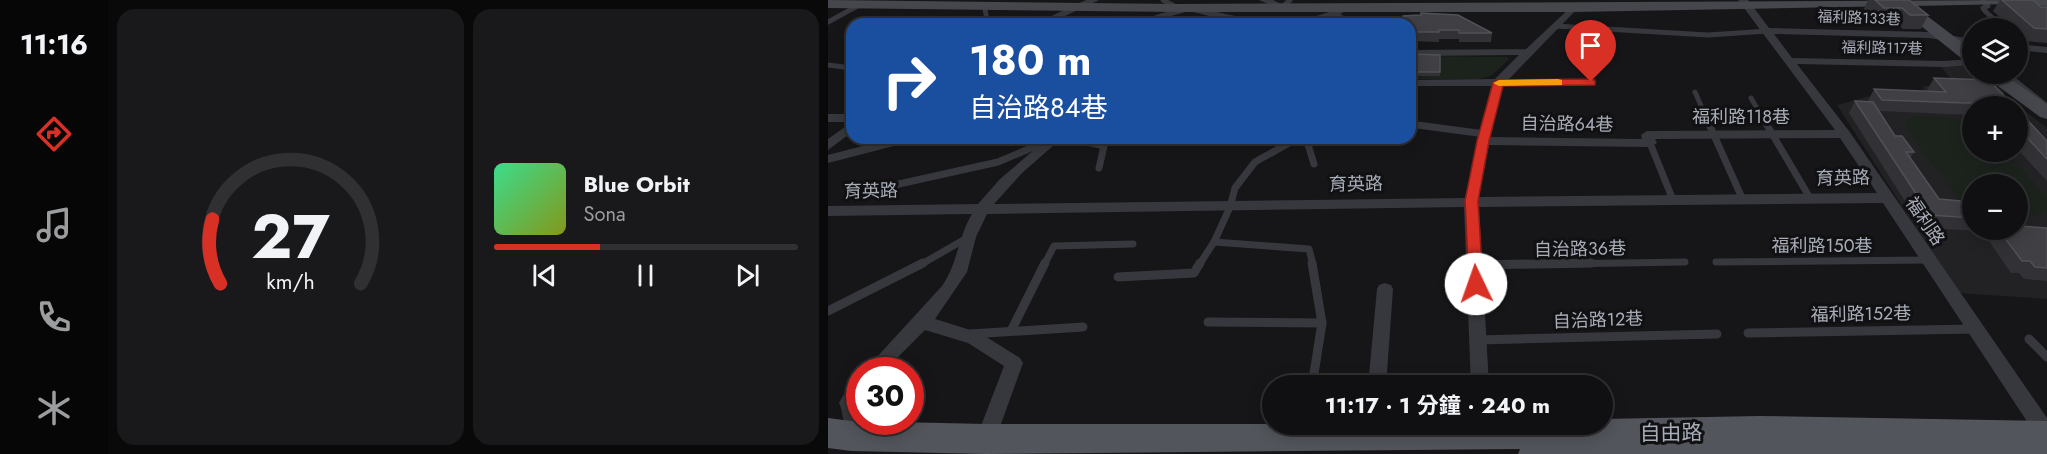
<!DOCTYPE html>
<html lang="zh-TW">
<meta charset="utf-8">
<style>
:root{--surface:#101012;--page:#19191b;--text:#f1f3f6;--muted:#9c9d9f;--line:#303032;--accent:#d93025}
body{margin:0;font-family:Jost,"Noto Sans TC",sans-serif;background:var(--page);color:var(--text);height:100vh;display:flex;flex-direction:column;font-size:22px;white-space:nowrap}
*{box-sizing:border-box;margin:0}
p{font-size:20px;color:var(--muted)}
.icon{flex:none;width:33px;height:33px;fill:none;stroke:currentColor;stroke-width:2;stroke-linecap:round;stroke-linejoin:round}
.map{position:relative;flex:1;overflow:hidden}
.panel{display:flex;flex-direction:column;gap:9px;padding:9px;background:#09090a;width:720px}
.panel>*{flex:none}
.guide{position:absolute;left:18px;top:18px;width:570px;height:126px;border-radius:18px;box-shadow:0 3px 15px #0003,0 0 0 2px var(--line);background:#1a4fa0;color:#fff;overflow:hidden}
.tools{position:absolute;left:1134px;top:18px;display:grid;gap:12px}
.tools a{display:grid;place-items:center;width:66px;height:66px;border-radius:50%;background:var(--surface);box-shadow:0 3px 15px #0003,0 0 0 2px var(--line);font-size:30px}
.speed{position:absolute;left:18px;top:357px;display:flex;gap:12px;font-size:30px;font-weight:700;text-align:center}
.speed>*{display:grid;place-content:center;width:78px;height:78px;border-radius:50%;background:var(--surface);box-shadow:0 3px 15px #0003,0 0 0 2px var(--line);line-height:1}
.speed .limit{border:9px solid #d22;background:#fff;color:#111}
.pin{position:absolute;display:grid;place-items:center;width:51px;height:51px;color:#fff;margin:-62px -26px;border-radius:50% 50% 50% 0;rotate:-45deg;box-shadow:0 0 6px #0007}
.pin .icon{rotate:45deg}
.me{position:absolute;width:66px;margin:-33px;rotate:357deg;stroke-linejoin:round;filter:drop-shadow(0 0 4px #0008)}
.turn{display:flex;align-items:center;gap:21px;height:126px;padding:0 24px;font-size:27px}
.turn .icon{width:78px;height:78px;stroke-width:2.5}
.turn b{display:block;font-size:42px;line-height:51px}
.panel .widget{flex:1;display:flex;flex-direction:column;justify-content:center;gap:9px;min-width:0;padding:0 21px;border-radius:18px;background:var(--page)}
.panel .dial{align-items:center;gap:0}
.dial svg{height:156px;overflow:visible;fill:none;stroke:var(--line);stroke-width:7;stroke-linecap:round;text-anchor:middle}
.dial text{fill:var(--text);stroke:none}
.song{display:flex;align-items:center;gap:18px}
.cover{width:72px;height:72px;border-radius:9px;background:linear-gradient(135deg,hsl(150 70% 55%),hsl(70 70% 35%))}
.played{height:6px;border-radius:3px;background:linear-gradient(90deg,var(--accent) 35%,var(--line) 35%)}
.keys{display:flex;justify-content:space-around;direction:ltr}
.panel .tiles{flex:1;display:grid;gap:9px;grid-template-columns:repeat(2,1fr)}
.trip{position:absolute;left:434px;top:375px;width:351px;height:60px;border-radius:30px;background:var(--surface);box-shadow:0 3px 15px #0003,0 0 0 2px var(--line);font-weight:700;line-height:60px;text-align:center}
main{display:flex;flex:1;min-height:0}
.dock{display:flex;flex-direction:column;width:108px;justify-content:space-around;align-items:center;background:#060607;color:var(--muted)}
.dock .icon{width:42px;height:42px}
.dock .current{color:var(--accent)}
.dock b{font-size:27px;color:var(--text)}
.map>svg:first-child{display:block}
</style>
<main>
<nav class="dock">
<b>11:16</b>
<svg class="icon current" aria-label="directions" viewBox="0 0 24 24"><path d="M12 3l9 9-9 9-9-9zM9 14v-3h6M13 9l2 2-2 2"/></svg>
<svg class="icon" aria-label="music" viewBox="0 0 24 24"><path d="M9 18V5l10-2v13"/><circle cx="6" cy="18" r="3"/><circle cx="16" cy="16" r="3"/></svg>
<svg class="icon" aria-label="phone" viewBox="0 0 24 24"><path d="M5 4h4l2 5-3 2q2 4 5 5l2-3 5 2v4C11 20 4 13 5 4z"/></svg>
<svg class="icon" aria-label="climate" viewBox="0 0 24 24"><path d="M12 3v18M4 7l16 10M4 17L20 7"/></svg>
</nav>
<section class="panel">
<div class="tiles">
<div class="widget dial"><svg viewBox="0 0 100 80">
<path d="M14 69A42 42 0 1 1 86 69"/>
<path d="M14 69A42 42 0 0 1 10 36" stroke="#d93025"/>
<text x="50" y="56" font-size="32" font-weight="700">27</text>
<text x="50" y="72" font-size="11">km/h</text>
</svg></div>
<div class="widget">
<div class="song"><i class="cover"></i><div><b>Blue Orbit</b><p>Sona</p></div></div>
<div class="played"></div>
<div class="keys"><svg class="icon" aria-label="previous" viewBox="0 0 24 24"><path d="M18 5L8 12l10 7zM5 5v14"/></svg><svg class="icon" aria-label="pause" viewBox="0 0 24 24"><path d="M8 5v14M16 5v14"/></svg><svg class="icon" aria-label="next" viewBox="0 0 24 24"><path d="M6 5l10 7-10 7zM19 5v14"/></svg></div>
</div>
</div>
</section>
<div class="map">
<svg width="1219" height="454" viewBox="0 0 1219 454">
<rect width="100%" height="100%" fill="#161618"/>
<path fill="#222225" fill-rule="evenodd" d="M1144,65v9h10l23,18 -2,2 44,34v171l-89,-6 -121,-188 37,-10 47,1 3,-10h33l-17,-20zM1144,106h46v46h-46zM1144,184h46v46h-46z"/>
<g fill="#1c231d">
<polygon points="582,56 679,57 681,59 663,76 650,79 582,79"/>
<polygon points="1093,116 1120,117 1137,121 1135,117 1144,118 1144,152 1179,152 1219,197 1219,215 1216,212 1203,217 1190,219 1190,184 1144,184 1144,206 1130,198 1077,127 1077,122 1085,117"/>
</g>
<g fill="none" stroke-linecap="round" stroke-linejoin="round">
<polyline stroke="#333438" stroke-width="18" stroke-dasharray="18 9" stroke-linecap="butt" points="21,403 32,454"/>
<g stroke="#37383d" stroke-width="5">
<polyline points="335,0 350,8"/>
<polyline points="1155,1 1160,6 1155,8 1156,10 1175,28"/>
<polyline points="156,5 160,24"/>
<polyline points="454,7 462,0"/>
<polyline points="508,15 527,24"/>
<polyline points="0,22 33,4"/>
<polyline points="64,22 67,24"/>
<polyline points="146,24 159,21"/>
<polyline points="727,26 880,35 940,31"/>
<polyline points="0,65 24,68"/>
<polyline points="1174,74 1181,76 1219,106"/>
<polyline points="867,92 878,117"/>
<polyline points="923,98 934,117"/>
</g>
<g stroke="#37383d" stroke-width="7">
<polyline points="877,115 914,198"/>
<polyline points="933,115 982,198"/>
<polyline points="582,124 657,134"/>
<polyline points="257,138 255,141 276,146 271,168"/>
<polyline points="478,138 486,164"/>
<polyline points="541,138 543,140"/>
<polyline points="822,143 845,200"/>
<polyline points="53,188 170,162 224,139"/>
<polyline points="386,242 481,249 485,265"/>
<polyline points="888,262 1100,260"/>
<polyline points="92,265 139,238"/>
<polyline points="216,265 226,246 305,244"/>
<polyline points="371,265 386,242 402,207 407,188 427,162 470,138"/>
<polyline points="658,265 857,262"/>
</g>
<g stroke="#37383d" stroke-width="9">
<polyline points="647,265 763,263"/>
<polyline points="290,277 366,273 372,263"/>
<polyline points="0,311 95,263"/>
<polyline points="380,322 494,323"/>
<polyline points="183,331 217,263"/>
<polyline points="920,333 1147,329"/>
<polyline points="142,334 255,327"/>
<polyline points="1201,339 1219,357"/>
<polyline points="651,340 889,334"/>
<polyline points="484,386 494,323 484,263"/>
</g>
<g fill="#37383d" fill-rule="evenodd">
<polygon points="258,0 271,0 220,24 206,24"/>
<polygon points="431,0 445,0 459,7 451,9"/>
<path d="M910,0h10l21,28 160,4 43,7v6l-43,-7 -155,-4 18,24 152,3 28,-2v6l-28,2 -147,-3 52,67 198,287v26l-7,-3 -157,-238 -404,4 10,179h-18l-7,-179 -477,7 -11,23 -9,35 -32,47 45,14 40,25 3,5 -30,83 -7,2 -7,-2 -3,-7 28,-73 -36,-23 -43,-13 -40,40h-20l77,-84c16,-23 16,-49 30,-72l-144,2v-10l150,-2 22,-25 48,-41h14l-40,35 -28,31 471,-6 26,-112h-81v-6l85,-1 24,-24 -109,1v-6l116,-1 47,-44 3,1v4l-67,69h82l6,3 -6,3 -88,1 -13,51 152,2 -1,-4 6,-4 188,-1zM1012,138l37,55 -398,4 10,-52 161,2 7,-4 -2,-4z"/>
<path d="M361,5c51,13 104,27 153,1l8,2 -17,11 -20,5h-71l-53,-13 -46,13h-16z"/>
<polygon points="1190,44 1219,47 1219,53 1190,50"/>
<rect x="0" y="114" width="24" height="8"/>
<polygon points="24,122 24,132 0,150 0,139"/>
<polygon points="65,138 86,138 85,141 0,163 0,155"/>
<polygon points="557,283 563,285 565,289 558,386 540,386 549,289 551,285"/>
<path d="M32,379c0,13 3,27 -11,32l-7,-2 -3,-6c5,-9 11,-20 21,-24z"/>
</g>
<g fill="#45474d" fill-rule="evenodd">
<polygon points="0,0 350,4 1219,0 1219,6 1182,4 1086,6 1144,50 1144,63 1138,62 1068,6 745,12 350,12 0,8"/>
<polygon points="1157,74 1175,74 1219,104 1219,119 1212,117 1159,78"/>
</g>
<polygon fill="#53555c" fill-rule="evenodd" points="932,416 1219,421 1219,454 690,454 692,449 158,454 23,451 0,448 0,418 23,421 158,424 774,424 774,419"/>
</g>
<g fill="#323236">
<polygon points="1040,0 1081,0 1100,15 1093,29 1075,29 1067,22 1049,22 1036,9"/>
<polygon points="1172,0 1205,0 1213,7 1219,7 1219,43 1197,41 1190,34 1190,28 1183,28 1165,11"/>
<polygon points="582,24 664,33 663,42 631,42 631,39 611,39 611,42 582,41"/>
<polygon points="582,54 612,55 612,76 582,76"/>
<polygon points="1106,78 1186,106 1144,106 1144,115 1051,111 1067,136 1086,152 1082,159 1111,199 1144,202 1144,230 1190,230 1219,228 1219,281 1196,279 1191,273 1183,273 1154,231 1094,228 1021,113 1027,101 1041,102 1040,101 1046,89 1100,91 1099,90"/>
<polygon points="1190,110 1219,141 1219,181 1190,150"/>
</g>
<g fill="#3f3f44" stroke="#4f5156" stroke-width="1.5">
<polygon points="1047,0 1081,0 1100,15 1082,15 1074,8 1056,8"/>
<polygon points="1174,0 1205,0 1213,7 1219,7 1219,29 1206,28"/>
<polygon points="593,13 630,15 664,33 631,33 631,30 611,30 611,32 582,32 582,24 575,24 575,16 593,15"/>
<polygon points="582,54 612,55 612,72 582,72"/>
<polygon points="1106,78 1161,80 1186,106 1168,106 1166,104 1054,100 1046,89 1118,92"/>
<polygon points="1027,101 1045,102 1067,136 1074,136 1086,152 1078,152 1111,199 1144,202 1144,218 1102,215"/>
<polygon points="1190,110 1219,141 1219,159 1190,128"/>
<polygon points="1190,226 1219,228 1219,268 1207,267 1202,261 1194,261 1171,230 1190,230"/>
</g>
<polygon fill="#d93025" stroke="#8d1f18" stroke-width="1.5" points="763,79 767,80 767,85 675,86 661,141 650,201 655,284 653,288 643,288 641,284 637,201 649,141 665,83 670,80"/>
<polygon fill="#f59e0b" points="730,79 734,80 734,85 671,86 665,83 671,80"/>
<g text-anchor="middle" stroke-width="6" stroke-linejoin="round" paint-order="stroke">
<g font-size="15" fill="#a8adb8" stroke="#111113">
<text transform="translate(1031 18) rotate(2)" y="5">福利路133巷</text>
<text transform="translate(1054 48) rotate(1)" y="5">福利路117巷</text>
</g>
<g font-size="18" fill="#a8adb8" stroke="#111113">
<text x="913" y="123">福利路118巷</text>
<text transform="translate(739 124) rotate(1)" y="6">自治路64巷</text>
<text transform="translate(1015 178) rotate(-1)" y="6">育英路</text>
<text transform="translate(528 184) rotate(-1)" y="6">育英路</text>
<text transform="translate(43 191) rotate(-1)" y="6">育英路</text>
<text transform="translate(1097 221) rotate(56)" y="6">福利路</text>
<text x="994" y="252">福利路150巷</text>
<text transform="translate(752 249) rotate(-1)" y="6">自治路36巷</text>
<text transform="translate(1033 314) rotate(-1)" y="6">福利路152巷</text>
<text transform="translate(770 320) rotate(-2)" y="6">自治路12巷</text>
</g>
<g font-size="21" fill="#a8adb8" stroke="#111113">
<text transform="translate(843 433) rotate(-1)" y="7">自由路</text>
</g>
</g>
</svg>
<div class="tools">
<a><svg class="icon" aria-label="layers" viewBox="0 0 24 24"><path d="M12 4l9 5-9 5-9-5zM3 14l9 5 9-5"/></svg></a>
<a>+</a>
<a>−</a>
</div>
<div class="speed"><div class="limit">30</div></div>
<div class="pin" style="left:763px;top:82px;background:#d93025"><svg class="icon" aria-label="arrive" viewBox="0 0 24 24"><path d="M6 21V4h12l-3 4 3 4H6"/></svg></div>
<svg class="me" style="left:648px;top:284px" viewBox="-20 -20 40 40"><circle r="19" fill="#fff"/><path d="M0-13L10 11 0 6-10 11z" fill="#d93025"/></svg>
<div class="trip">11:17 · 1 分鐘 · 240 m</div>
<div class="guide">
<div class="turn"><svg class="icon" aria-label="right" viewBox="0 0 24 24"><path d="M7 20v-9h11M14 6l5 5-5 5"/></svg><div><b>180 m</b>自治路84巷</div></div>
</div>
</div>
</main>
